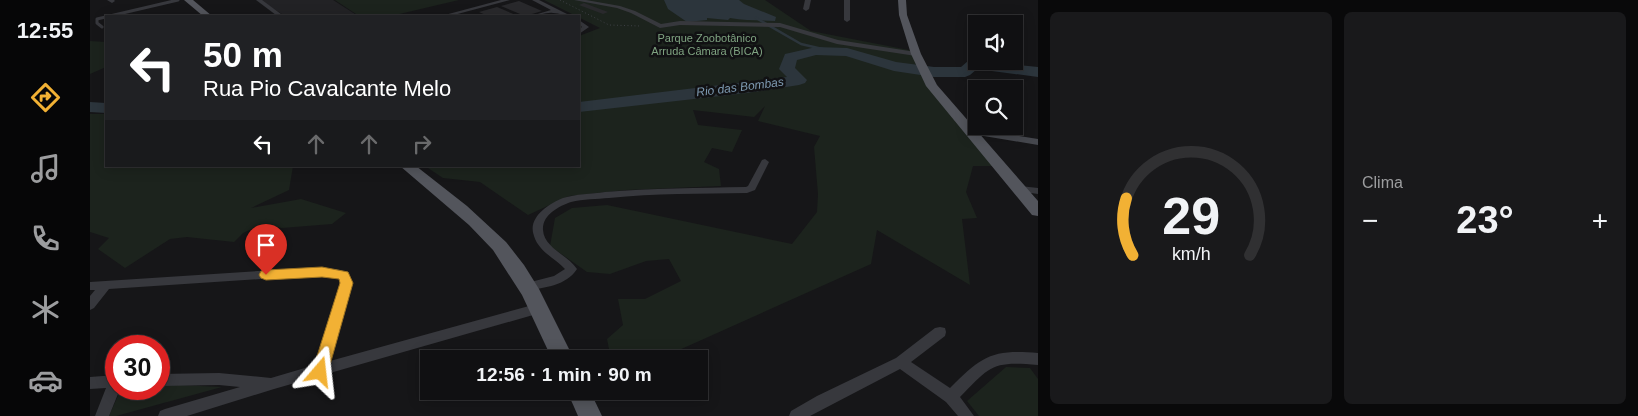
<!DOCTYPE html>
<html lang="pt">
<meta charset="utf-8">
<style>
:root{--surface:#101012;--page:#19191b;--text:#f1f3f6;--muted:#9c9d9f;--line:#303032;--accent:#f2b134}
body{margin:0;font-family:Helvetica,sans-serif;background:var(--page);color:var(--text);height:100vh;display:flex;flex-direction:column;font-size:19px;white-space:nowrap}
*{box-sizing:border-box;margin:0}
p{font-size:16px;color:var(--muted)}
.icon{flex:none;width:28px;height:28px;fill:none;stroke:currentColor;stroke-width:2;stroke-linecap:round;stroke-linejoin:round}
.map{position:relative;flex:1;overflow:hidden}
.sheet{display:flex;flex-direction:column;gap:12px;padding:12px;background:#09090a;width:600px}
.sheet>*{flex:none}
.hud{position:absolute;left:15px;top:15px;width:475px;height:152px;border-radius:0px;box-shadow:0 2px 12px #0003,0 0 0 1px var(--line);background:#202124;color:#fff;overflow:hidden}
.controls{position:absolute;left:878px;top:15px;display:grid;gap:10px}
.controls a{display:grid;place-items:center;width:55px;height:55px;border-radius:0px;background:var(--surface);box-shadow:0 2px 12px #0003,0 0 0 1px var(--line);font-size:25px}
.speed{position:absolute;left:15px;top:335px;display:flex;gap:10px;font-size:25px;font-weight:700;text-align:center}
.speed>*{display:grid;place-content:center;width:65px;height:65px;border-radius:50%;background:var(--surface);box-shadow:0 2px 12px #0003,0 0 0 1px var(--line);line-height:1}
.speed .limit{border:8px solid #d22;background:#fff;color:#111}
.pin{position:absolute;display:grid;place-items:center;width:42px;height:42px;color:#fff;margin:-51px -21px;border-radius:50% 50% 50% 0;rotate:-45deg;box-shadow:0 0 5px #0007}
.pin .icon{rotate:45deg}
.me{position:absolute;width:55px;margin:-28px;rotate:17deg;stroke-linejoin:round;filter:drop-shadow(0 0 4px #0008)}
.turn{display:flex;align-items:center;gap:18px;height:105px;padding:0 15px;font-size:22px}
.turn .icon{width:65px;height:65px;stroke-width:2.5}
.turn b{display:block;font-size:35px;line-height:42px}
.lanes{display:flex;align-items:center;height:48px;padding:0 15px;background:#0003;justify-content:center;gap:25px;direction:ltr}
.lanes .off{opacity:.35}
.big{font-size:38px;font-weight:700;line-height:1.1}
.sheet .tile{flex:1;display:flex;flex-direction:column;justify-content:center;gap:8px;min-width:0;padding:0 18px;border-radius:8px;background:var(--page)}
.sheet .dial{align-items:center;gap:0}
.dial svg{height:130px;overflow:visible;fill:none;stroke:var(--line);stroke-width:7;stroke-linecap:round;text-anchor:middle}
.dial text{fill:var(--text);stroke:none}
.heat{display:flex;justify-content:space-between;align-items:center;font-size:28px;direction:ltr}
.sheet .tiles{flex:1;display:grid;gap:12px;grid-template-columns:repeat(2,1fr)}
.trip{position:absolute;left:330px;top:350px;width:288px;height:50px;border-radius:0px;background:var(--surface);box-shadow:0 2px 12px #0003,0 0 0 1px var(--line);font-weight:700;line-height:50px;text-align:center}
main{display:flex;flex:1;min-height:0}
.menu{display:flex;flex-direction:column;width:90px;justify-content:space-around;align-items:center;background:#060607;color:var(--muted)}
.menu .icon{width:35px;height:35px}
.menu .on{color:var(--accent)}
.menu b{font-size:22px;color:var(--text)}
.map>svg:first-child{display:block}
</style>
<main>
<nav class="menu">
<b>12:55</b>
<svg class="icon on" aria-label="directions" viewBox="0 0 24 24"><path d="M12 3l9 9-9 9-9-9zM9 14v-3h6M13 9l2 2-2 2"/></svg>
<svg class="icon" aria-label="music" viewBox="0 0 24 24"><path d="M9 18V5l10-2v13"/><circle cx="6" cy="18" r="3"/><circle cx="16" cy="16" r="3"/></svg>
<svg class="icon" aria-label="phone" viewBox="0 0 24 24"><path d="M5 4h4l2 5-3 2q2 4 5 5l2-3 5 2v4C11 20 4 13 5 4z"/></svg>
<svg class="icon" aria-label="climate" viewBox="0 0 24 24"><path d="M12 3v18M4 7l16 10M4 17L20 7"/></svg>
<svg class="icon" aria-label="car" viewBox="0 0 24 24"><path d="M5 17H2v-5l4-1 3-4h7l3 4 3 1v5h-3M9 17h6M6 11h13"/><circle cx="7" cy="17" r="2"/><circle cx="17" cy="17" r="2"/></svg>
</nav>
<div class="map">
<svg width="948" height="416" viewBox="0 0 948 416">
<rect width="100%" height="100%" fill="#161618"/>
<polygon fill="#222225" points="170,0 243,0 268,16 195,16"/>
<g fill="#1c231d">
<polygon points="245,0 369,0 301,16 269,16"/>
<polygon points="454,0 675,0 721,31 829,52 836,80 906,166 883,166 876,192 887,218 872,219 880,285 787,230 781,264 569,359 521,359 517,339 533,325 528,299 555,299 591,281 579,259 556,261 520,274 497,272 460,246 465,218 482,208 517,205 702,244 727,212 728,194 724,147 730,136 668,121 675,106 664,117 603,110 608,125 652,130 642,152 622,148 614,162 629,169 631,186 536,190 479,196 438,215 390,182 353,178 335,166 489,166 489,36 510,28"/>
<polygon points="0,41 16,42 16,67 0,74"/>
<polygon points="0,114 16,114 16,166 203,166 199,190 161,208 211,199 256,213 242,224 192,228 170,225 153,233 144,242 97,237 80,239 35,268 8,249 19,238 0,232"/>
<polygon points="916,367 940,368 948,379 948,416 889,416 877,401"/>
<polygon points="69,384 132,387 26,416 19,416 31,389 69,389"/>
</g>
<path fill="#2c353c" d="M574,0h75l5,4 32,13 -1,4c-16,-1 -30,0 -45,-3l-2,2 -21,-2v2l-20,2 -19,-13z"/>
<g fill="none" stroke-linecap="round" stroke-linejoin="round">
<polyline stroke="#2c353c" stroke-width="2.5" points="666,18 711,44 741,51"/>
<g fill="#2c353c" fill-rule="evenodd">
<polygon points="726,47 757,48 806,62 844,67 871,67 878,61 883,60 948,67 948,77 887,69 880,75 875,77 844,77 804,71 756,56 726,55 707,60 705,68 717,80 715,83 709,85 657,93 489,112 489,102 697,77 689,69 695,54"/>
<polygon points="0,102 16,103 16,113 0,112"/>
</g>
</g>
<g fill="#29292c">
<polygon points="429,1 452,11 435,16 411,6"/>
<polygon points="494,3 518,12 513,14 489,5"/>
<polygon points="407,7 428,16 398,16 389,12"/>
</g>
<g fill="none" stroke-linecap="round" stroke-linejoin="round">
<polyline stroke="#3d3f44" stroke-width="1" stroke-dasharray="1 2.5" stroke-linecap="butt" points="470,0 519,25 550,26"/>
<polyline stroke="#37383d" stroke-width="3" points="12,27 7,23 7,19 88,0"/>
<g fill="#37383d" fill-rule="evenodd">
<polygon points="17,0 24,0 25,1 22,3"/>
<polygon points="166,0 172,0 191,14 186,15"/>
<polygon points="411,0 420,0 360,16 351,16"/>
<path d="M442,0h7l32,16c-7,0 -11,-3 -18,-3 -7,-1 -14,3 -22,3l20,-6z"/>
<polygon points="484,0 496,0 530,6 545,11 571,24 590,21 690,23 748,40 826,52 829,54 826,56 747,44 690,27 590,25 570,28 541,13 527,8"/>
<polygon points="715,0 721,0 719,9 716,11 713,9"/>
<polygon points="754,0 760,0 760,20 757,22 754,20"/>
<polygon points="489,20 499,27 489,34 489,29 492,27 489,24"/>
<path d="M675,159l4,3 -14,28 -8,3c-46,1 -92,0 -138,5 -12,1 -26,1 -38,4 -12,4 -29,13 -28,28 1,18 25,25 34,39 -11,17 -32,18 -50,22l-4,-1 -2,-3 2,-3 31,-8 11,-7c-10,-11 -26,-17 -31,-33 -7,-18 14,-32 29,-38 13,-4 28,-4 42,-6 46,-4 94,-4 141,-5l2,-1 14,-26z"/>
<polygon points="930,186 948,188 948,194 927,191 925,189 927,187"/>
<polygon points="215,268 246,269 258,272 262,283 240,361 450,303 454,305 456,308 454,311 450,313 184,389 97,416 68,416 70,411 75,409 150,387 129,385 69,386 69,374 129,373 181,378 225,365 250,283 249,278 215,276 19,289 4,308 0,310 0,296 5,290 0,290 0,282"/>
<path d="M850,327l5,1 1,4 -1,4 -34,26 39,26c32,-32 42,-39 88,-35v12c-45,-4 -47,0 -78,32l14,19h-16l-12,-14 -46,-33 -90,47h-21l2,-5 26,-15 79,-38 39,-30z"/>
<polygon points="26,375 26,389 30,389 19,416 5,416 16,388 0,389 0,377"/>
</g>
<polygon fill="#45474d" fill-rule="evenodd" points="880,128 948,139 948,145 876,133 874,131"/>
<g fill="#53555c" fill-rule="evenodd">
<polygon points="94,0 103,0 122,16 113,16"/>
<polygon points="808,0 816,0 817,15 831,54 847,85 948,201 948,216 942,215 836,86 821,54 809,15"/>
<polygon points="310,166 326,166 377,206 416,242 434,265 449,289 484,359 462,359 432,295 403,250 379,225"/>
<polygon points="477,391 500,391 512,416 488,416"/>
</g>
</g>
<polygon fill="#f2b134" stroke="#9d7322" points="232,267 258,272 263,283 238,372 236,376 230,378 224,376 222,372 250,283 249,279 232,277 176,280 171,278 169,275 171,271 176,270"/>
<g text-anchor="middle" stroke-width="5" stroke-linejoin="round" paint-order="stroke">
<g font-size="11" fill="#7fa381" stroke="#111113">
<text x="617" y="42">Parque Zoobotânico<tspan x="617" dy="13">Arruda Câmara (BICA)</tspan></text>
</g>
<g font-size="12" font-style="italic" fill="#7f9bb3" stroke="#111113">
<text transform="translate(650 87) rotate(-7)" y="4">Rio das Bombas</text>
</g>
</g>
</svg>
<div class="controls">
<a><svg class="icon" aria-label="sound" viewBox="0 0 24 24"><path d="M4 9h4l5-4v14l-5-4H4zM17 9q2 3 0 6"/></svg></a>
<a><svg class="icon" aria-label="search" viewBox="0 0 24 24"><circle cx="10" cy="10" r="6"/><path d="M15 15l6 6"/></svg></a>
</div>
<div class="speed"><div class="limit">30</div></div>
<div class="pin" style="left:176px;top:275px;background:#d93025"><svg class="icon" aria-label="arrive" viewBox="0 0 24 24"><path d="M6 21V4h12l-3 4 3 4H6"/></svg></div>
<svg class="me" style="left:230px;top:372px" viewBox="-20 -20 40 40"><path d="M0-17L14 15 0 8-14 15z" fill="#f2b134" stroke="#fff" stroke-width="4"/></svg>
<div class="trip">12:56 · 1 min · 90 m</div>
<div class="hud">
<div class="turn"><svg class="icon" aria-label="left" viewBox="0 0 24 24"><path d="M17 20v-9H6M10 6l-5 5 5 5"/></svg><div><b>50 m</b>Rua Pio Cavalcante Melo</div></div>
<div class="lanes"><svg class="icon" aria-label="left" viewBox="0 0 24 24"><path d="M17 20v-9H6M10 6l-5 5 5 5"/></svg><svg class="icon off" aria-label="ahead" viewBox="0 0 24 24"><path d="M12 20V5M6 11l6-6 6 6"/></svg><svg class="icon off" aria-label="ahead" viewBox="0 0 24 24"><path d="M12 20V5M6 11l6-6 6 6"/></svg><svg class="icon off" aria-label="right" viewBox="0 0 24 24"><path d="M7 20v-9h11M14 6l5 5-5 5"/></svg></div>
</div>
</div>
<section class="sheet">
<div class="tiles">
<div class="tile dial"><svg viewBox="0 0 100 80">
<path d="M14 69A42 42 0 1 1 86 69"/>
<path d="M14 69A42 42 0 0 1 10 34" stroke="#f2b134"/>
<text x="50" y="56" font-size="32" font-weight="700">29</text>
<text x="50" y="72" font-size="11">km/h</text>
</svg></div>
<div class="tile"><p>Clima</p>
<div class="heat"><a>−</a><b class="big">23°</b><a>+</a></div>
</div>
</div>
</section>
</main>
